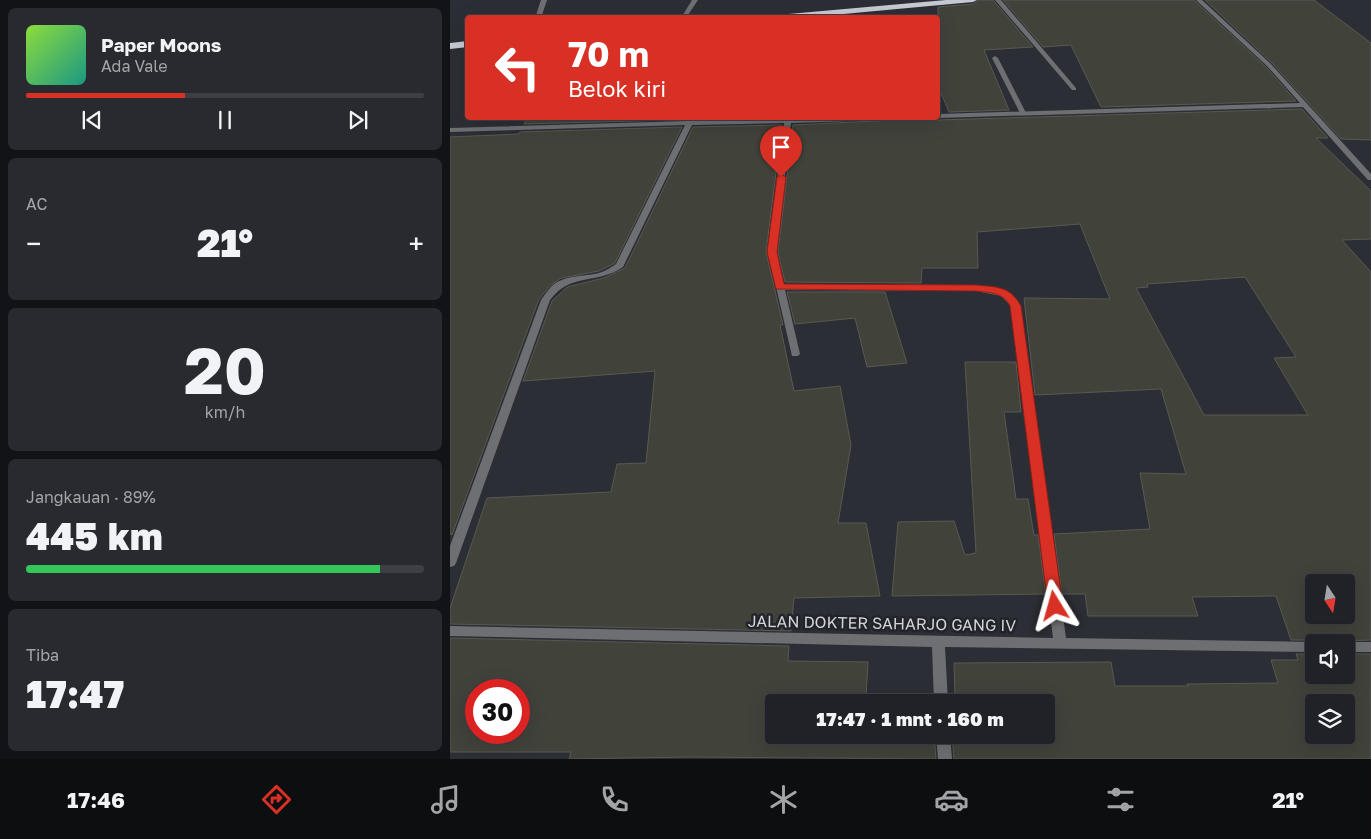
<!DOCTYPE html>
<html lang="id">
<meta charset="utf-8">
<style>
:root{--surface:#212228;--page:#292a30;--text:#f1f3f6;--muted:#a2a4a8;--line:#3e3f45;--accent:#d93025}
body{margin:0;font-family:"Golos Text",sans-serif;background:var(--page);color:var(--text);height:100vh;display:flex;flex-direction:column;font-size:19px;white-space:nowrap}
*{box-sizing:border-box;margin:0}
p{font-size:16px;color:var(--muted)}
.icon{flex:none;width:28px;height:28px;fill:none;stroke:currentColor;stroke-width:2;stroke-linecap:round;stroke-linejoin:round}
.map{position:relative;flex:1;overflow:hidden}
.side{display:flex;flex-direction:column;gap:8px;padding:8px;background:#121316;width:450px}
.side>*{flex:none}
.hud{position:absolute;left:15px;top:15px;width:475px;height:105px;border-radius:5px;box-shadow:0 5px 20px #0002,0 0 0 1px var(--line);background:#d93025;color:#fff;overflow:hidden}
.needle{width:32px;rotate:168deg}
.buttons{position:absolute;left:855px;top:574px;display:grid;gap:10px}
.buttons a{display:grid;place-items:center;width:50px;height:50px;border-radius:5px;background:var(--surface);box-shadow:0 5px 20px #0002,0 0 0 1px var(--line);font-size:25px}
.speed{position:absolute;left:15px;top:679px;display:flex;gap:10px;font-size:25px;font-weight:700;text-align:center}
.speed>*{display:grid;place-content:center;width:65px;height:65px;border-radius:50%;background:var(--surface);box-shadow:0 5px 20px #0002,0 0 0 1px var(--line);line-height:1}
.speed .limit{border:8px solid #d22;background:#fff;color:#111}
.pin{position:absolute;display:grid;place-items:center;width:42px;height:42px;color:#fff;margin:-51px -21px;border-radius:50% 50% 50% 0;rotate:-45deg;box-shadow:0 0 5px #0007}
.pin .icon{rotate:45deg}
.me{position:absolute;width:55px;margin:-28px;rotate:352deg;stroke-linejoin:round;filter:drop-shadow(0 0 4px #0008)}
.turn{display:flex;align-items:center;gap:18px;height:105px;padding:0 20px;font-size:22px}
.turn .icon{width:65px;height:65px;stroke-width:2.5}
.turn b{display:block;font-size:35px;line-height:42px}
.big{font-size:38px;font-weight:800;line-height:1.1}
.side .tile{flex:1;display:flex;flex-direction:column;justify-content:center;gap:8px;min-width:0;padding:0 18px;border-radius:8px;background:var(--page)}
.side .dial{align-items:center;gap:0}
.dial b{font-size:65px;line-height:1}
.song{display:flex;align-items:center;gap:15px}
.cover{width:60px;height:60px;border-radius:8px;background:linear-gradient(135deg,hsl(90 70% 55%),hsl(170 70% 35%))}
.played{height:5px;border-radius:2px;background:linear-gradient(90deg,var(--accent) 40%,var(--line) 40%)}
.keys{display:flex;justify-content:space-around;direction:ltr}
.heat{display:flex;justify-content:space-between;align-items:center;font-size:28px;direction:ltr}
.charge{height:8px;border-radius:4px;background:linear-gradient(90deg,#34c759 89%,var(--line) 0)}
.trip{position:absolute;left:315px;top:694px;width:290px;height:50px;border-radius:5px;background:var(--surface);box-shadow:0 5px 20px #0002,0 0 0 1px var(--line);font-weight:800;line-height:50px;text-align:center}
.dock{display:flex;height:80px;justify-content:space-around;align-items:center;background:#0d0e10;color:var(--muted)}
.dock .icon{width:35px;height:35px}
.dock .selected{color:var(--accent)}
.dock b{font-size:22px;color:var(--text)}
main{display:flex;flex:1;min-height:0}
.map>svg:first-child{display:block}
</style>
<main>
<section class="side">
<div class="tile">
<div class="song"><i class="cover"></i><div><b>Paper Moons</b><p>Ada Vale</p></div></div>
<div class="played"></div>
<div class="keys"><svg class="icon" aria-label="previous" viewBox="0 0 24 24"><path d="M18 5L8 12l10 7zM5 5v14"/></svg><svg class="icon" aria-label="pause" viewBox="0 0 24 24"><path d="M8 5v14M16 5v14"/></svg><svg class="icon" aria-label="next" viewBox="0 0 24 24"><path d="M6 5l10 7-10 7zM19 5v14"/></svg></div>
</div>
<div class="tile"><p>AC</p>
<div class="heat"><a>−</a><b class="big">21°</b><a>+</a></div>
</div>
<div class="tile dial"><b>20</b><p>km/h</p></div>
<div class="tile"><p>Jangkauan · 89%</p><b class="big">445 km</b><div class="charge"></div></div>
<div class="tile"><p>Tiba</p><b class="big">17:47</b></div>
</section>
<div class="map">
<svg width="921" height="759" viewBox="0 0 921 759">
<rect width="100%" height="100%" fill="#2c2e35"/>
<g fill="#41423a" stroke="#595952" fill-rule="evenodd">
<polygon points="529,0 543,0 583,47 534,50 559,110 499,112 488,86 488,7 523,4"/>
<polygon points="553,0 744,0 816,67 846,101 651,107 621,45 593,47"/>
<polygon points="755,0 864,0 921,43 921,140 891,139 822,63"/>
<path d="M852,109l26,29h-12l55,53v48l-29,1 29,32v368l-55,2 -2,-2h-23l-15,-44 -84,1 6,19h-110l-3,-22h-23l-8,-60 96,-5 -10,-56 46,1 -25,-85 -126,6 -11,-97 86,1 -30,-75 -103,8 1,36h-56l-1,15 -136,-1 -7,-30 15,-127 143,-7 2,2zM795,277l51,80 -22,1 34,57h-104l-68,-127 12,-1 -1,-3zM864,582h32v33h-32z"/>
<polygon points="77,118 292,118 74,124"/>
<polygon points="332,125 316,252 333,325 330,325 344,391 390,386 401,445 388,523 416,523 430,596 344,598 341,631 0,624 0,608 37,498 161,492 167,464 196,463 205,371 73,381 102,301 117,287 154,278 175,268 243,127"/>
<polygon points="232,127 165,263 149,271 111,278 100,286 89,299 2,535 0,534 0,137 69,134 70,132"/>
<polygon points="337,292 435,292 457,363 417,367 405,318 345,324"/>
<polygon points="515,362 566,362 571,412 554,412 566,499 578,499 584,535 588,535 596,594 442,596 448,522 504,521 515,555 526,553"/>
<path d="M0,638l339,8 -1,15 80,1 -2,35h66v5h-158v33h160l2,24 -245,-2 -122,2 2,-7h-121zM26,690h43v42h-43z"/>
<path d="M846,654h18v21h32v-21h25v105h-417l-2,-24h94v-33h-96v-5h5l-1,-34 157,-1 4,24h73l-1,-2 91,-1 -7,-23h27zM864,702h32v33h-32z"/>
</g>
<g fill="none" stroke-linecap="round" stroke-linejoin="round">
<g fill="#6e6f72" fill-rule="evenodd">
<polygon points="91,0 97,0 91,18 85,18"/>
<polygon points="545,56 548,58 576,113 575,114 570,113 542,58"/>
</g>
<g fill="#6e6f72" fill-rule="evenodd">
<polygon points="242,0 248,0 236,18 231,18"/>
<polygon points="545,0 551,0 626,88 626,90 622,90"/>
<polygon points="746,0 752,0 821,64 921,174 921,180 918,180 853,107 488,118 486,118 488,118 488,114 850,103 817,66"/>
<path d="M338,118h96l-3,2 -90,3 -15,129 8,32 192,1c19,2 33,5 45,21l45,332 248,4h2h-2v10l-369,-5 3,55h-14l-2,-55 -482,-11v-10l603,12 -42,-332 -10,-10 -25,-5 -191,-1 15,64 -2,2h-6l-24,-104 16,-129 -92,2 -69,142c-26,18 -52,5 -73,33l-94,263 -2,3 -4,1v-21l91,-246c3,-4 6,-9 10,-13 13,-13 32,-10 48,-14 7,-2 12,-6 17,-9l69,-139 -235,7v-4z"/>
<polygon points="894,642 921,642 921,652 896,652 896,642"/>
<polygon points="486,735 500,735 502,759 488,759"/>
</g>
<g fill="#c5c9d1" fill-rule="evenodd">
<polygon points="496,0 527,0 523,2 350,18 312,18 316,16"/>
<polygon points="18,41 18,47 0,49 0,43"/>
</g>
</g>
<path fill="#d93025" stroke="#8d1f18" d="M331,174l5,3 -9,75 7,32 192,1c21,2 34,1 45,21l42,300 -2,4 -6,2 -5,-2 -2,-4 -38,-300c-7,-14 -20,-13 -34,-15l-200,-2 -9,-37 10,-75z"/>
<g text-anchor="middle" stroke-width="5" stroke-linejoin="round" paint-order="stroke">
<g font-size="16" fill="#d2d4d8" stroke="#22242b">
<text transform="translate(432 623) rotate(1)" y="6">JALAN DOKTER SAHARJO GANG IV</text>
</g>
</g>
</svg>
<div class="buttons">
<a><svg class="needle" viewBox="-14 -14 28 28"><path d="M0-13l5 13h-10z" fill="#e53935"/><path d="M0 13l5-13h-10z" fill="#a2a4a8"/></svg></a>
<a><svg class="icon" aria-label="sound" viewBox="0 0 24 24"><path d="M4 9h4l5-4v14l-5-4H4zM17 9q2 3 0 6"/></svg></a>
<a><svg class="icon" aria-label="layers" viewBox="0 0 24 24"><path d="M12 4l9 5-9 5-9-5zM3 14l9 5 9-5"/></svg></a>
</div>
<div class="speed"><div class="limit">30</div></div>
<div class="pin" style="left:331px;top:177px;background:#d93025"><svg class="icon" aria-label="arrive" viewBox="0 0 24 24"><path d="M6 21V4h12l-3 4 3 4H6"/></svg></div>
<svg class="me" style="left:605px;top:606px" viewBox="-20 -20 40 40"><path d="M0-17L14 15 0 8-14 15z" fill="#d93025" stroke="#fff" stroke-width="4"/></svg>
<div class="trip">17:47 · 1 mnt · 160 m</div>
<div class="hud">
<div class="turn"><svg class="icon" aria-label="left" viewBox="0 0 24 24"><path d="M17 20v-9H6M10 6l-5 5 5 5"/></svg><div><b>70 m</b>Belok kiri</div></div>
</div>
</div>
</main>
<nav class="dock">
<b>17:46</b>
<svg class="icon selected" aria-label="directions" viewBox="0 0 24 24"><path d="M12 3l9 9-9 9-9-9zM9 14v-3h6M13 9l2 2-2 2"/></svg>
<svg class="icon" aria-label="music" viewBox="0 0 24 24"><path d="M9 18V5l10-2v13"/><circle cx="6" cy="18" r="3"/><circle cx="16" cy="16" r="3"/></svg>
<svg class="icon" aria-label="phone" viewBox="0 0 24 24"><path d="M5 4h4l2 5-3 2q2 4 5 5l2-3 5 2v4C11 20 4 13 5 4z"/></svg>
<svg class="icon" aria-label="climate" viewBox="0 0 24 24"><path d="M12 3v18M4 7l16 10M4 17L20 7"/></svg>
<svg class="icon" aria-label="car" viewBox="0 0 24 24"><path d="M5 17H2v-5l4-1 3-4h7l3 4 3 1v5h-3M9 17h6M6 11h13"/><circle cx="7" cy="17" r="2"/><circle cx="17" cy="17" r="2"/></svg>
<svg class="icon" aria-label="filters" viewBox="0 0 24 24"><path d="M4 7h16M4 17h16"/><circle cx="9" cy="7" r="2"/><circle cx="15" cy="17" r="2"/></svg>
<b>21°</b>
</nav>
